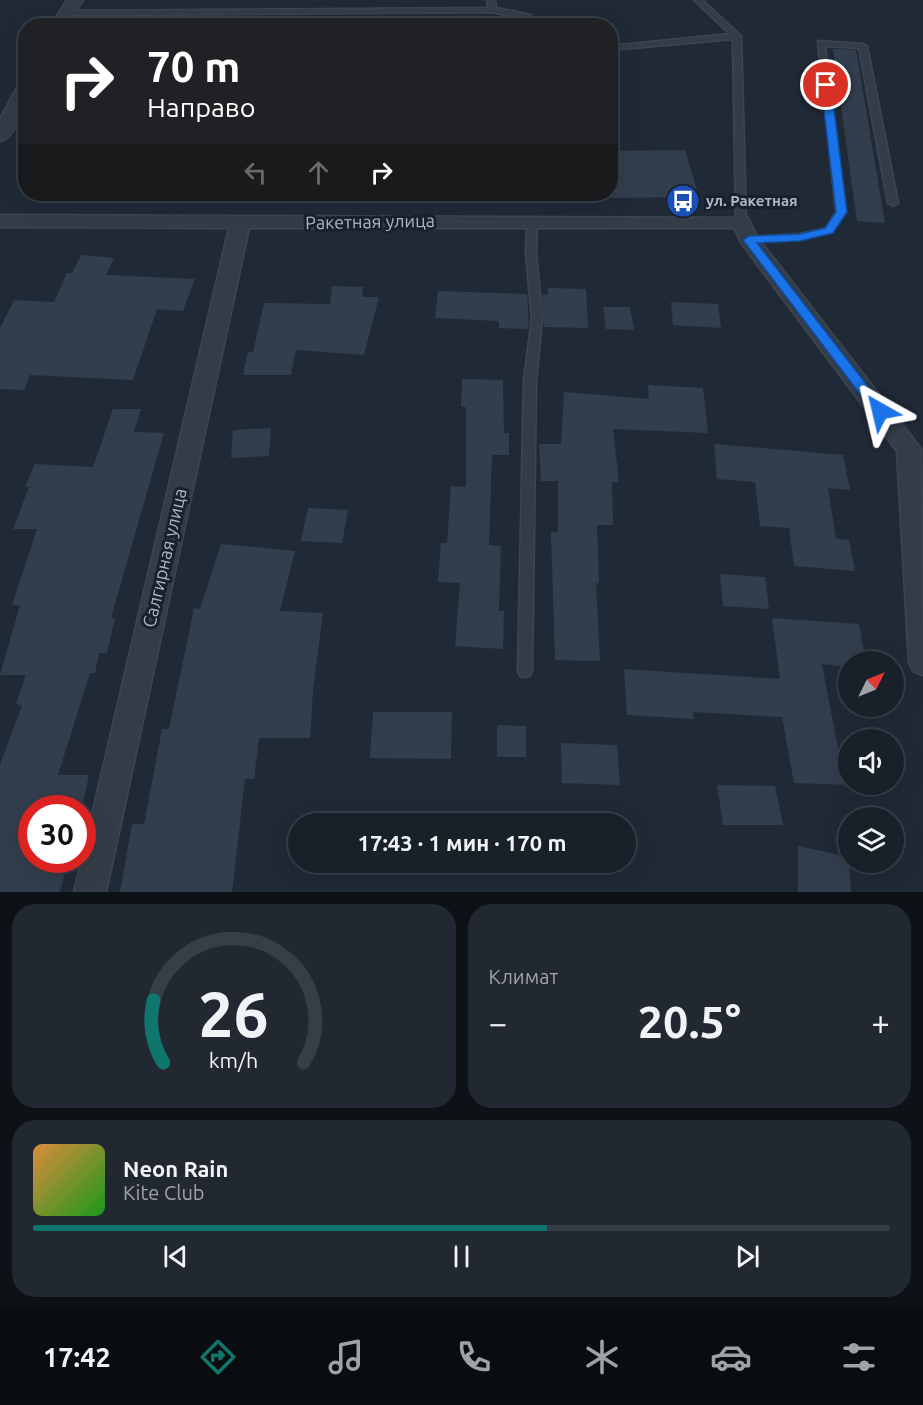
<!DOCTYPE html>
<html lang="ru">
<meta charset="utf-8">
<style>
:root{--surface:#182029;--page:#212831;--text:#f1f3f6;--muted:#9fa3a8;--line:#363e46;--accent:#0f766e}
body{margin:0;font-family:Ubuntu,sans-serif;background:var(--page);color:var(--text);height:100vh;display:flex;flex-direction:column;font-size:22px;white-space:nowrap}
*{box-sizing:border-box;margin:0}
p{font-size:20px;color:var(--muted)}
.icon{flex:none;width:33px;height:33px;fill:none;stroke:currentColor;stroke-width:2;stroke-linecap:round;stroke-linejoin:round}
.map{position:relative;height:892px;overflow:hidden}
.drawer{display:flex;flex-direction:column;gap:12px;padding:12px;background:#0d1217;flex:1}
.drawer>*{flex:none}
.top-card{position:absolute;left:18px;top:18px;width:600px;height:183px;border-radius:24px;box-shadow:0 6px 24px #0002,0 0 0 2px var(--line);background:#202124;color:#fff;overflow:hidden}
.needle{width:39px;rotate:47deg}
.fabs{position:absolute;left:838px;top:651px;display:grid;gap:12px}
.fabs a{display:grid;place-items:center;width:66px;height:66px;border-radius:50%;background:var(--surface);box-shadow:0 6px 24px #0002,0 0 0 2px var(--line);font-size:30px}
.speed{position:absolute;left:18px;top:795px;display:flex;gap:12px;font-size:30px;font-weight:700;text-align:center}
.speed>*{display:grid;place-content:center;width:78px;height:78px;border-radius:50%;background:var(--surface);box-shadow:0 6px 24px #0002,0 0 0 2px var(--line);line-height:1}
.speed .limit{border:9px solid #d22;background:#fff;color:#111}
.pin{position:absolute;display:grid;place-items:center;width:51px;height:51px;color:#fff;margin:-26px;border:3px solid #fff;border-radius:50%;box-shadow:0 2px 6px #0007}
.me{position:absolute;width:66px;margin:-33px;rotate:323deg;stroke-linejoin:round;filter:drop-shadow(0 0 4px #0008)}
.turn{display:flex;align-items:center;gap:21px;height:126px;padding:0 30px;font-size:27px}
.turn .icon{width:78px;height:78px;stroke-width:2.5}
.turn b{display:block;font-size:42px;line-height:51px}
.lanes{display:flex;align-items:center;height:57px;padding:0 30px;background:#0003;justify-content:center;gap:30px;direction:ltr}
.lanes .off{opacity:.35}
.big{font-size:45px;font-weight:600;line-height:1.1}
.drawer .tile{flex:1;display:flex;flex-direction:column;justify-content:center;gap:9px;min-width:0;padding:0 21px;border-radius:24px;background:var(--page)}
.drawer .dial{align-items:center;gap:0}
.dial svg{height:156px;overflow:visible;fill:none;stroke:var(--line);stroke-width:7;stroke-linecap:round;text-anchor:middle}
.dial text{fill:var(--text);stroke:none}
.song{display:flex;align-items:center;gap:18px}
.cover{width:72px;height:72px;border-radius:9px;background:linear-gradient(135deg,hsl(30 70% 55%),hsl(120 70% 35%))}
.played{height:6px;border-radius:3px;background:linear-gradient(90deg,var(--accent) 60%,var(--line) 60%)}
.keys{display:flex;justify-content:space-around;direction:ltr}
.heat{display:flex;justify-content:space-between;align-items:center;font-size:33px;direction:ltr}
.drawer .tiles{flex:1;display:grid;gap:12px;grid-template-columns:1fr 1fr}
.tile:last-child{grid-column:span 2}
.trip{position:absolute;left:288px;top:813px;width:348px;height:60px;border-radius:30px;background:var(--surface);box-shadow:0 6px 24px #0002,0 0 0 2px var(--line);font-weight:600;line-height:60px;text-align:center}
.tabs{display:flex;height:96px;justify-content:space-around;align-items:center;background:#0a0d10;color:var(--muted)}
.tabs .icon{width:42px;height:42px}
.tabs .current{color:var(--accent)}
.tabs b{font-size:27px;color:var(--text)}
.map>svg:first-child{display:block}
</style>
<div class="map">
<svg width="923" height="892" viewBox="0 0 923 892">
<rect width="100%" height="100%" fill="#202a37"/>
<g fill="#323e4e">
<polygon points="833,49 856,50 885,223 857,221"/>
<polygon points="685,150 697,190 682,190 684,197 610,198 610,151"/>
<polygon points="81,255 114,258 106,275 195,279 183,311 157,309 133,380 30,375 24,390 0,389 0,328 14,300 54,302 67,273 72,273"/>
<polygon points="332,286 363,287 362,297 379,297 364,355 296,350 291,375 243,375 248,352 253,352 264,303 330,304"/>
<polygon points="548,288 586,289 588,328 544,327 542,295 548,295"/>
<polygon points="438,291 527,294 529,326 527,329 499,328 499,321 435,318"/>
<polygon points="671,302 718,304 721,328 673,325"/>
<polygon points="603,307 630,307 634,330 606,329"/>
<polygon points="462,379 503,380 504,433 509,433 509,455 492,455 489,545 501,546 499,611 504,611 503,649 455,646 460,583 438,582 441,543 447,543 451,486 466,487 466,407 461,407"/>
<polygon points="648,385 703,388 708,433 613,429 619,482 612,482 613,525 597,525 599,583 596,583 600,661 555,660 551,532 558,532 558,481 541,481 539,444 561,444 564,392 649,399"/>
<polygon points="113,409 141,409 134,432 164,433 111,618 115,618 107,653 99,653 95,673 90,673 58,775 89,775 82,808 32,808 32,860 68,860 60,892 0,892 0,765 22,705 16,704 26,675 0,675 20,605 12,605 37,529 13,529 29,487 25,487 35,464 93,467"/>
<polygon points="271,428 269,456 231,458 233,430"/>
<polygon points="714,444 843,455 850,490 828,488 836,539 849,540 855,571 794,566 789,528 760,526 755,482 717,479"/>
<polygon points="308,508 348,510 342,543 301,541"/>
<polygon points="221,544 295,551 280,611 323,613 313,689 310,738 259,738 254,779 245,779 232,892 120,892 132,824 144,824 162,729 169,729 194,608 200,609"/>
<polygon points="720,574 765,577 769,609 723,606"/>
<polygon points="772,618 859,624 866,662 849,662 849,667 822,664 838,749 849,750 849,785 794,783 782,717 693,712 694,719 627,715 624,669 780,679"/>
<polygon points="373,712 452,712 451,759 370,758"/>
<polygon points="497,725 526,726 526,757 497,757"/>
<polygon points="561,743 617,745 620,785 562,783"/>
<polygon points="717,785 775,786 783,825 723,825"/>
<polygon points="798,846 849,857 851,892 798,892"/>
</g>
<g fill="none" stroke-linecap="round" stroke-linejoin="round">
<defs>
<g id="service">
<polygon points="487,0 495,0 496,8 531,15 534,26 526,26 524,19 492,12 65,15 61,13 65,11 488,8"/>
<polygon points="694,0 702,0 741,36 746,222 741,225 736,222 733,39 610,50 610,46 730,34"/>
<polygon points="818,41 863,44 867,46 898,203 893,206 888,203 859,48 825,46 846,212 832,232 800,240 745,242 745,238 749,237 800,234 826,228 836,212"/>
<polygon points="532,217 537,220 536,253 542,319 536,380 532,671 530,676 525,677 520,676 518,671 524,380 532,319 526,253 527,220"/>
</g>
<g id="minor">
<polygon points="67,0 83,0 66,26 51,26"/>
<path d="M26,81c0,17 -7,56 -26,60v-22l18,-33z"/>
<polygon points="0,215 748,218 758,238 921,449 923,675 913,671 909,662 897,451 742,244 734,228 249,228 106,892 74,892 229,228 0,227"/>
</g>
</defs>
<use href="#service" stroke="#3d4551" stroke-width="3"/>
<use href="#minor" stroke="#3d4551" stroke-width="3"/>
<use href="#service" fill="#343c47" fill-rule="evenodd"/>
<use href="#minor" fill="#343c47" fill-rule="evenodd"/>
</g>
<polygon fill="#1a73e8" stroke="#114b97" stroke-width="1.5" points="826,82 831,85 847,212 833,233 800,241 757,243 884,407 884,414 875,414 743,240 749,236 800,234 825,228 836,212 821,85"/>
<defs>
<symbol id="bus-disc" viewBox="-11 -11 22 22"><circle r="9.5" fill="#1a4fb4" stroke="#19212c"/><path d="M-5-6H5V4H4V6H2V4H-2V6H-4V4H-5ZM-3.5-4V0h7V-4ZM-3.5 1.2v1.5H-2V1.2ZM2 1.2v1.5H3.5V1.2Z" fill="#fff"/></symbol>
</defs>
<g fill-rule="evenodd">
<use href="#bus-disc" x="664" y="182" width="38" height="38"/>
</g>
<g text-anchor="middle" stroke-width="6" stroke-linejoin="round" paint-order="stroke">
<g font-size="15" font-weight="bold" fill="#aeb7c4" stroke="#19212c" text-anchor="start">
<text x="706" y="206">ул. Ракетная</text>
</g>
<g font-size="18" fill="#aeb7c4" stroke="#19212c">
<text transform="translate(370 222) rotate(-1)" y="6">Ракетная улица</text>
<text transform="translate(165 558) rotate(-77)" y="6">Салгирная улица</text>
</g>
</g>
</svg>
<div class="fabs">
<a><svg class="needle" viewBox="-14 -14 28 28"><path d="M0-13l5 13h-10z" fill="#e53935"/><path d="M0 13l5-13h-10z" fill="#9fa3a8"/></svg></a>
<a><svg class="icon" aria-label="sound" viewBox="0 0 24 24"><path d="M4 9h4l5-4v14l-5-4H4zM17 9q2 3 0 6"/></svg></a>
<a><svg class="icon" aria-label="layers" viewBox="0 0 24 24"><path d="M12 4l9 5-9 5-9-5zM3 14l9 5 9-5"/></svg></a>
</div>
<div class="speed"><div class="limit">30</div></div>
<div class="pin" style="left:826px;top:85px;background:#d93025"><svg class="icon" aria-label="arrive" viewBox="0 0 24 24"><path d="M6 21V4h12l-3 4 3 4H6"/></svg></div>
<svg class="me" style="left:880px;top:411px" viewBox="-20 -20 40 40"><path d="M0-17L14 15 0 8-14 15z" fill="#1a73e8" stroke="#fff" stroke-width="4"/></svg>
<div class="trip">17:43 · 1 мин · 170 m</div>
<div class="top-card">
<div class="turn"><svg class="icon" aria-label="right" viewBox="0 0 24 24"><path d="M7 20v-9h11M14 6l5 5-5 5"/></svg><div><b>70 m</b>Направо</div></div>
<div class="lanes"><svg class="icon off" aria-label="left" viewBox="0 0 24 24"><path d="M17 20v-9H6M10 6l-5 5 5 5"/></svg><svg class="icon off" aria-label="ahead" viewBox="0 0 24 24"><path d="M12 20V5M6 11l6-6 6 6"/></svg><svg class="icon" aria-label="right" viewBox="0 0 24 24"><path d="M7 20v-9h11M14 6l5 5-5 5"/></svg></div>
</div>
</div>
<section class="drawer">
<div class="tiles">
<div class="tile dial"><svg viewBox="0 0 100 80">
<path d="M14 69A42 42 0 1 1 86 69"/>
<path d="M14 69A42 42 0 0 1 9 37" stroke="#0f766e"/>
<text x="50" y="56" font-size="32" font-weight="700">26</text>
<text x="50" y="72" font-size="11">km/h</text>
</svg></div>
<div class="tile"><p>Климат</p>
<div class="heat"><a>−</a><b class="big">20.5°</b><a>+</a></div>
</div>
<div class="tile">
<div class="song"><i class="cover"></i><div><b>Neon Rain</b><p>Kite Club</p></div></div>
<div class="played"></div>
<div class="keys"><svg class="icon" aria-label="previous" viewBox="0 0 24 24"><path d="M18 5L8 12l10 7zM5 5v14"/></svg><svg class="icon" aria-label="pause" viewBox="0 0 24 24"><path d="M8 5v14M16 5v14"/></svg><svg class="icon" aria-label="next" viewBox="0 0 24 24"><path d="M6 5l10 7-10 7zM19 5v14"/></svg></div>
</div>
</div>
</section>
<nav class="tabs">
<b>17:42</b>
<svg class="icon current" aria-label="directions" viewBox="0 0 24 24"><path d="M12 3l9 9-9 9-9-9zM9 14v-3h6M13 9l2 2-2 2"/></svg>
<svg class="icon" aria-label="music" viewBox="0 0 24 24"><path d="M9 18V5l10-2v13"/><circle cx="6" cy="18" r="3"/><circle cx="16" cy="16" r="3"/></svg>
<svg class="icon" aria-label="phone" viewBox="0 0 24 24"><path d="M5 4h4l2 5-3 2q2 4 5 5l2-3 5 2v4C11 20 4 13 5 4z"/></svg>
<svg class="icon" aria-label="climate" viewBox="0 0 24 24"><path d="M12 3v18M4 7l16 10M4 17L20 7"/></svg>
<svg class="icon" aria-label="car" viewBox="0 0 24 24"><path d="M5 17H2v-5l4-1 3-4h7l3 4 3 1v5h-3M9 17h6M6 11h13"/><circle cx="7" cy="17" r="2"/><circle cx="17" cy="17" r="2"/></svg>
<svg class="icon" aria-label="filters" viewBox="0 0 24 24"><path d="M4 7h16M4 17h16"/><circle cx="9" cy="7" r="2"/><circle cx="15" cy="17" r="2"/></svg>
</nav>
